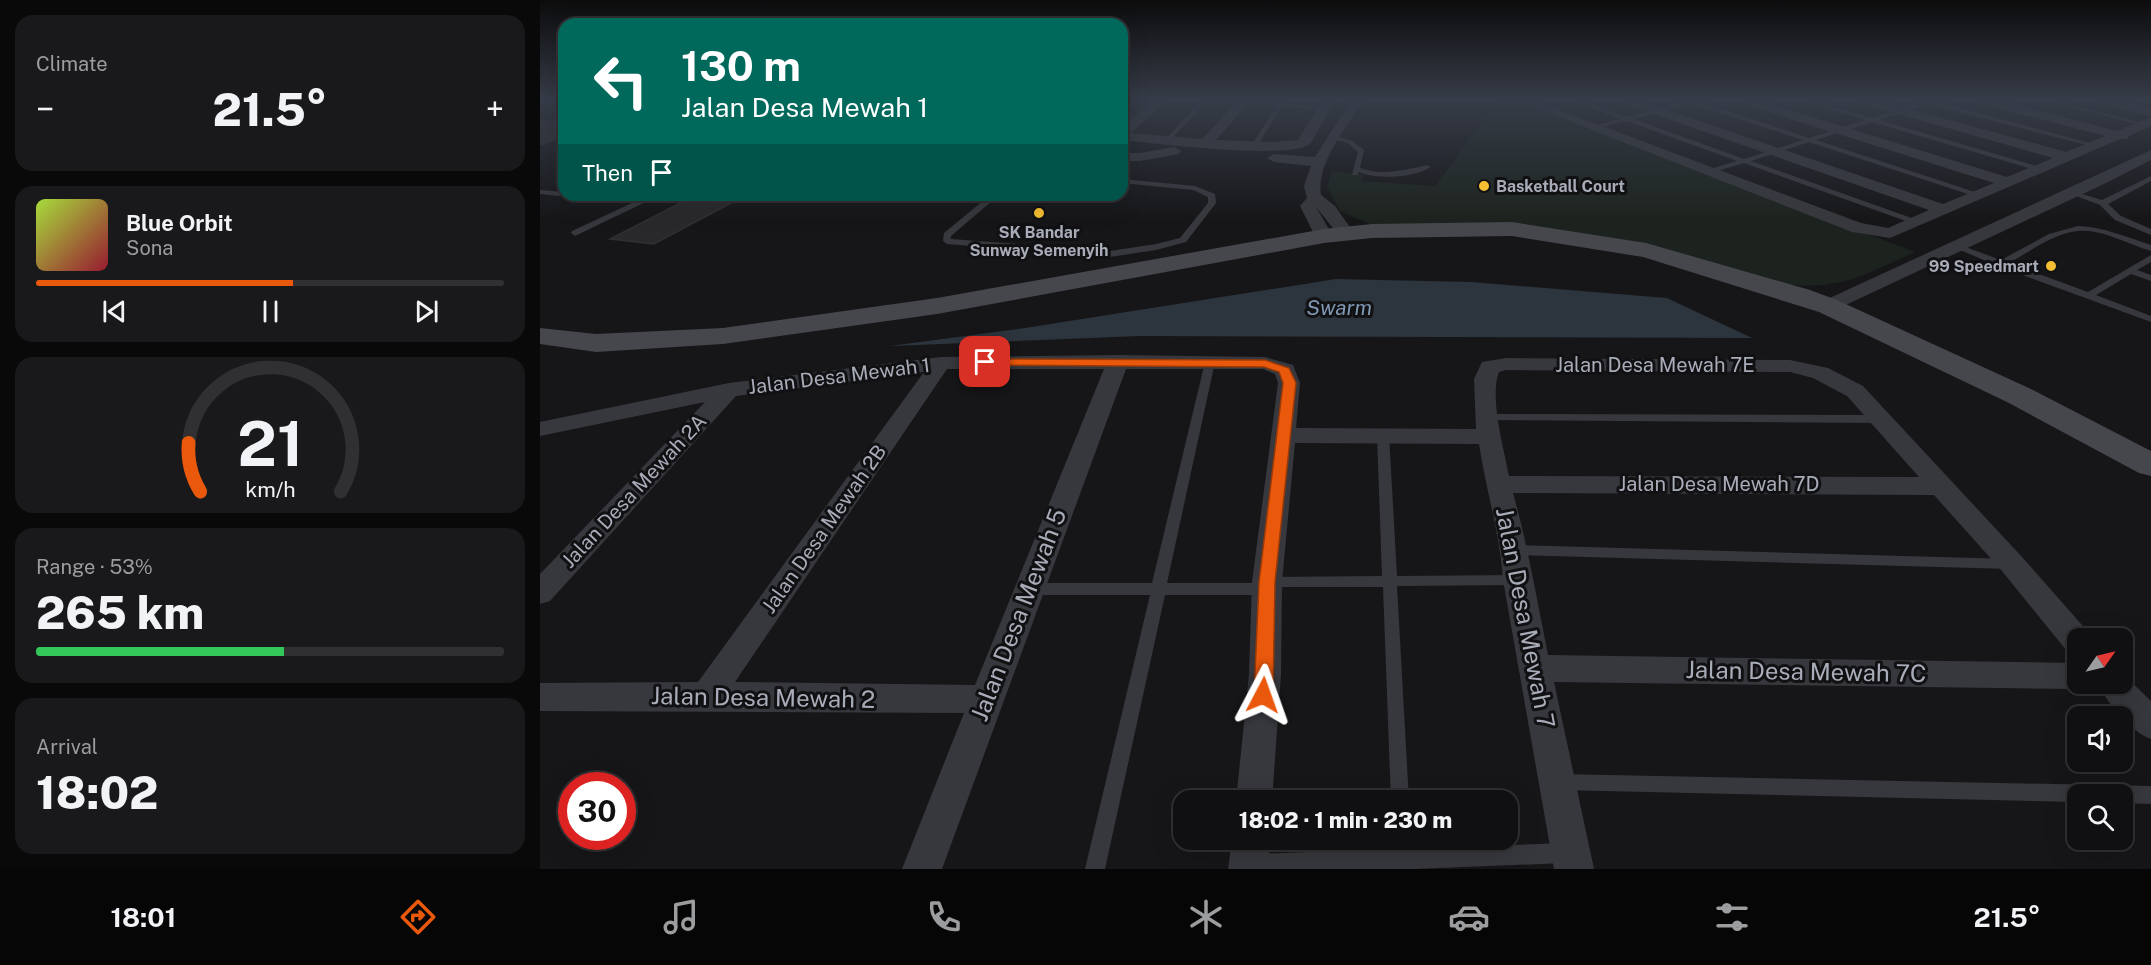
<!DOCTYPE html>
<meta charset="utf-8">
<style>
:root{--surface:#101012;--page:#19191b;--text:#f1f3f6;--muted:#9c9d9f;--line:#303032;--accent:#ea580c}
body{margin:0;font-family:"Public Sans",sans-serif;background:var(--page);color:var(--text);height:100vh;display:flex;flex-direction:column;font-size:22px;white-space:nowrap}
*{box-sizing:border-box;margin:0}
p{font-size:20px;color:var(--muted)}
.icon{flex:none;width:33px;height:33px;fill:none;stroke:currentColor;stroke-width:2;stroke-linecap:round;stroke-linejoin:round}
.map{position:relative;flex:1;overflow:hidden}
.panel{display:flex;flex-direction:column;gap:15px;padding:15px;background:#09090a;width:540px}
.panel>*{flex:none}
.guide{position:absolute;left:18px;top:18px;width:570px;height:183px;border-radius:18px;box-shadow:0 6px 24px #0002,0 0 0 2px var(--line);background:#00695c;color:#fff;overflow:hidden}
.needle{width:39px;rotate:56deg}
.fabs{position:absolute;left:1527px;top:628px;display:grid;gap:12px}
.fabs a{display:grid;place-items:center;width:66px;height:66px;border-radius:12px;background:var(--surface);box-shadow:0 6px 24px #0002,0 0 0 2px var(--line);font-size:30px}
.speed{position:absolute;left:18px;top:772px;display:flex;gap:12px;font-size:30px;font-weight:700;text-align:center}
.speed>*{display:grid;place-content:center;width:78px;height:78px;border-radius:50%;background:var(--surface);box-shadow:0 6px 24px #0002,0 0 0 2px var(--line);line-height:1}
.speed .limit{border:9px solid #d22;background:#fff;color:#111}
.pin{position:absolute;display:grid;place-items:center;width:51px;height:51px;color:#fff;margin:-26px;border-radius:12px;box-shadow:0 3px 9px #0006}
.me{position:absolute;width:66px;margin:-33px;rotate:4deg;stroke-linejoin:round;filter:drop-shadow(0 0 4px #0008)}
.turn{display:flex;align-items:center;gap:21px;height:126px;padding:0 24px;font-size:27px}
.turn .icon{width:78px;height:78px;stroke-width:2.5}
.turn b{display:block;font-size:42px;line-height:51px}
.then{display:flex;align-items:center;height:57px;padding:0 24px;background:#0003;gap:12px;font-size:22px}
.big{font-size:45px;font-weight:800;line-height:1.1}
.panel .tile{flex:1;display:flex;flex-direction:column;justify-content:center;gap:9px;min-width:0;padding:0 21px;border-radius:18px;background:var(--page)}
.panel .dial{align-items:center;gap:0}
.dial svg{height:156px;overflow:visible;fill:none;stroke:var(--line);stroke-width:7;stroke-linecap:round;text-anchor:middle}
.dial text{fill:var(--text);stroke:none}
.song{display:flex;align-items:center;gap:18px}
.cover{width:72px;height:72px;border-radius:9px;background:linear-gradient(135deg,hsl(80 70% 55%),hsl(350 70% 35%))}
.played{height:6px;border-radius:3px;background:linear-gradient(90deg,var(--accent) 55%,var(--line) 55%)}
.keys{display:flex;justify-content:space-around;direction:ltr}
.heat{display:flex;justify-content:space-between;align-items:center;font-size:33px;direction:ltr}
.charge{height:9px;border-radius:4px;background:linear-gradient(90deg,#34c759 53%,var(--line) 0)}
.trip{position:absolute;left:633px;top:790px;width:345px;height:60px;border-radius:18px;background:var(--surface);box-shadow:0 6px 24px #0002,0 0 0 2px var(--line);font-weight:800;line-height:60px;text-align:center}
.tabs{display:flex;height:96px;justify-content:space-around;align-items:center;background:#060607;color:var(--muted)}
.tabs .icon{width:42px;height:42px}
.tabs .selected{color:var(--accent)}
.tabs b{font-size:27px;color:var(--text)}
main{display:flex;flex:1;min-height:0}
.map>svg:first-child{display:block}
</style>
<main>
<section class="panel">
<div class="tile"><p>Climate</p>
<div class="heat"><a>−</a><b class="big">21.5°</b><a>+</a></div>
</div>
<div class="tile">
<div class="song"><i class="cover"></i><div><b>Blue Orbit</b><p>Sona</p></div></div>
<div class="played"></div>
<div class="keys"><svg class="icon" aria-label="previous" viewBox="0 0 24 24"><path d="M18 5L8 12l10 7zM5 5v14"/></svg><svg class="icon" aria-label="pause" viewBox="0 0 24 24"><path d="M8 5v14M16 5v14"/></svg><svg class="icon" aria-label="next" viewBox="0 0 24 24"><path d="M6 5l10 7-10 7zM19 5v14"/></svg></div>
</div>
<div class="tile dial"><svg viewBox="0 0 100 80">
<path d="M14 69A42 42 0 1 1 86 69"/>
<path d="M14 69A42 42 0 0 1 8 44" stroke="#ea580c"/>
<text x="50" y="56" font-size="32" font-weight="700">21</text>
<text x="50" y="72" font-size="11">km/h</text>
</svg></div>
<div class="tile"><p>Range · 53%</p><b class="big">265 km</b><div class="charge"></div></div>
<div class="tile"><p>Arrival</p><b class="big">18:02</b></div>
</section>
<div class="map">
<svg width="1611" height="869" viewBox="0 0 1611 869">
<rect width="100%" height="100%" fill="#161618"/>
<path fill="#1c231e" d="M959,99h15l401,153c-48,21 -73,39 -128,32l-273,-59 -144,-1 -30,-13 -13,-24 5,-16 32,4 -3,6 74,5z"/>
<polygon fill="#2c343d" points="796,279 932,282 1127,298 1212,338 600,336 350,346 485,328"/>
<g fill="#29292c" stroke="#303034" stroke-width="1.5">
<polygon points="0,121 24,123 24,136 0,145"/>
<polygon points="156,195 206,195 114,244 70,239"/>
</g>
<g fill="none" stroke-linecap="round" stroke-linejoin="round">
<g fill="#37383d" fill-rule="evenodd">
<polygon points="582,99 587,99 582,103"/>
<polygon points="627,99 669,99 738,103 743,99 746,101 744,104 783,106 786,108 783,110 742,107 717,146 714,148 711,146 736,107 666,103 629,141 626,139 627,138 659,103"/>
<path d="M1029,99h9l49,18 57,-16 -4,-2h13l116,39 56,-18 -67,-21h10l64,19 52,-18 15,-1 -4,2 162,44 -3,2 -166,-43 -49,16 164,48 -7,2 -164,-48 -56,18 168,55 -7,2 -168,-55 -58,19 169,60v4h-3l-173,-62 -37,11v-4l30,-9 -110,-40 -36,8v-2l29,-8zM1151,104l112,36 -59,19 -110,-40z"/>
<polygon points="1498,99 1509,99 1607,124 1604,126"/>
<path d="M795,136l17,5 12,9 -4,18c22,8 45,2 67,-3l4,2c-19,11 -52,13 -72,5l-1,3h-6l6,-23 -10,-9 -15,-4v-2z"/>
<polygon points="1611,176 1611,181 1568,204 1581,216 1611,229 1611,235 1575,220 1560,205 1528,193 1532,191 1562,200"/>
<polygon points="582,179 655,186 675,194 676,203 646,242 616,250 570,257 407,244 403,241 404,233 450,195 459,195 411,236 411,239 570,251 616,244 640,238 668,203 668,197 653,190 582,183"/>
<path d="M0,190l24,2v3c24,0 48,4 73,4 7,0 14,-4 23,-4l-85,41 -4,-3 1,-2 60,-28 -92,-9z"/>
<path d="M1538,226c25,1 49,11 73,19v6c-24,-7 -48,-22 -73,-20 -24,2 -49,21 -69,32l79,29 63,-37v7l-14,8 14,5v6l-20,-7 -35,21 55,21v6l-153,-56 -45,-19 7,-2 41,15 48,-26z"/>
<polygon points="670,359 675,362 627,583 721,583 722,578 727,577 842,576 837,435 843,431 849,435 857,576 978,575 983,576 985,580 983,584 978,585 857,586 869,801 851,801 843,587 734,587 733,593 728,595 625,595 565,869 545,869 610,595 490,595 485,593 483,589 485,585 490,583 612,583 665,362"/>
<polygon points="946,414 1341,415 1347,419 1341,423 942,420 940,418 942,416"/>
<polygon points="975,545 1471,559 1476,560 1478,564 1476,568 1471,569 975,555 970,554 968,550 970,546"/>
<polygon points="1019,774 1611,786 1611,804 1582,803 1582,795 1538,795 1538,802 1019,790 1013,788 1010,782 1013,776"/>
<polygon points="852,840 872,840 872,849 1025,843 1032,846 1035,853 1032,860 1025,863 874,869 705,869 703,864 706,857 713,854 853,849"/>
</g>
<g fill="#37383d" fill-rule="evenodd">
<path d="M615,99h13l-37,34 71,6 37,-40h13l-36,41 56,2 26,-2 25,-41h12l-24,44c-19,18 -158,0 -189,-3v-13z"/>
<path d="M812,99h12c-16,28 -48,62 -43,96l14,11 19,27 -2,4h-12l-24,-30 17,29 -3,4h-12l-3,-4 -15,-30 7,-8 -3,-12 7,-20 -37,-4 -7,-4 7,-4 41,3z"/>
<polygon points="973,99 990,99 1321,223 1348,228 1389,210 1079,102 1077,99 1095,99 1403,204 1454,183 1197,102 1195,99 1214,99 1467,177 1513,158 1316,102 1314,99 1334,99 1526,152 1565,136 1435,102 1433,99 1454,99 1577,131 1611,117 1611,126 1589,136 1587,139 1580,139 1350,238 1312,232"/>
<polygon points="1552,99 1574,99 1611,108 1611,116 1554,102"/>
<polygon points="634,147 641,151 639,154 600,161 582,161 582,153 600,153"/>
<polygon points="1611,150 1611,160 1568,182 1295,310 1281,310 1278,306 1281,302"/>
<path d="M578,355l147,2 28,8 7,18 -4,45 180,1 -2,-50 8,-17 24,-4 284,2 38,8 35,18 159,171 67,76 3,6h-14v15l-11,-3 -65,-80 -68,-76 -421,-2c15,53 24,107 35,162l530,8v21h12l-12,5 -524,-7 40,187h-40l-51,-289c-3,-46 -17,-90 -24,-136l-184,-1 -13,139 -1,92 -9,127h-36l13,-127 3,-92 26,-199 -3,-9 -12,-5h-137l-184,500h-40l62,-156 -424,-2v-28l158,-1 226,-310 -188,24 -186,205 -10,3v-30l165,-172 -165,34v-14l189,-39 212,-26zM407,369h157l-129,316 -240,-3zM966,370l284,2 23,6 34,18 72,81 -410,-1c-5,-27 -20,-80 -10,-104z"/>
<path d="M1582,673l29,28v38c-21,-8 -43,-35 -53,-55h24z"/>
<polygon points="692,840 730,840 728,869 688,869"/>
</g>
<polygon fill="#45474d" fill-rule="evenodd" points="972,222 1106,243 1270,290 1297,300 1491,389 1611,451 1611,476 1599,473 1469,403 1279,312 1103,257 972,236 832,238 784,243 397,314 183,344 56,352 0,344 0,328 56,334 183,328 397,298 784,229 832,224"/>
</g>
<linearGradient id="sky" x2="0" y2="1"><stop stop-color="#0c0c0d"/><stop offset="0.45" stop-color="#363c48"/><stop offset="1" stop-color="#363c48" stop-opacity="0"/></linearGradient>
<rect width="1611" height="221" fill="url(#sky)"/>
<polygon fill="#ea580c" stroke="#983908" stroke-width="1.5" points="445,359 725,360 749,368 756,383 735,582 733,695 730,700 723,703 717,700 714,695 719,582 743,383 739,372 724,367 441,365 439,362"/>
<g fill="#f4bd32" stroke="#111113" stroke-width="2">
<circle cx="944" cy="186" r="6"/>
<circle cx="499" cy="213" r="6"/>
<circle cx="1511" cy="266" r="6"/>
</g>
<g text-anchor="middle" stroke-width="6" stroke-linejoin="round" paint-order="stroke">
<g font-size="16" font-weight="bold" fill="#a8acb8" stroke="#111113" text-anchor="start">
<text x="956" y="192">Basketball Court</text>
<text x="499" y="238" text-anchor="middle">SK Bandar<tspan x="499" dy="18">Sunway Semenyih</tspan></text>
<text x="1499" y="272" text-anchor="end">99 Speedmart</text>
</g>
<g font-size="20" fill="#a8acb8" stroke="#111113">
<text x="1115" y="372">Jalan Desa Mewah 7E</text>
<text transform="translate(299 376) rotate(-7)" y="7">Jalan Desa Mewah 1</text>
<text x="1179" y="491">Jalan Desa Mewah 7D</text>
<text transform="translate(94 491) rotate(-47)" y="7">Jalan Desa Mewah 2A</text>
<text transform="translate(284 529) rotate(-55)" y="7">Jalan Desa Mewah 2B</text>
</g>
<g font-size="21" font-style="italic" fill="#7f98b4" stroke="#111113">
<text x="799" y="315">Swarm</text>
</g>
<g font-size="24" fill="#a8acb8" stroke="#111113">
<text transform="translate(479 615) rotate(-69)" y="8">Jalan Desa Mewah 5</text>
<text transform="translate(985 618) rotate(79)" y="8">Jalan Desa Mewah 7</text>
<text transform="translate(1266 672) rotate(1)" y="8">Jalan Desa Mewah 7C</text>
<text transform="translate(223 698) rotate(1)" y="8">Jalan Desa Mewah 2</text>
</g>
</g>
</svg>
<div class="fabs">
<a><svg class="needle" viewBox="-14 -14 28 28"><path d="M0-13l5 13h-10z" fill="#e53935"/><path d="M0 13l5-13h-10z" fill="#9c9d9f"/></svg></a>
<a><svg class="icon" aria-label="sound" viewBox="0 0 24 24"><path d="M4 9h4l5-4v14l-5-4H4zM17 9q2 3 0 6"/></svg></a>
<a><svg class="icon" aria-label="search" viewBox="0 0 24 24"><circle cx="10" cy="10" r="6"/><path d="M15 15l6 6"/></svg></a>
</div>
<div class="speed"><div class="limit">30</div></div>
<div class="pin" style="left:445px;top:362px;background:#d93025"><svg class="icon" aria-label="arrive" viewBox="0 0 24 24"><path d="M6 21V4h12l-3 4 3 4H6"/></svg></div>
<svg class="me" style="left:723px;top:695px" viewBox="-20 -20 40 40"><path d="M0-17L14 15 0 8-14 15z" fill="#ea580c" stroke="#fff" stroke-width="4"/></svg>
<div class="trip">18:02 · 1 min · 230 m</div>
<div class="guide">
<div class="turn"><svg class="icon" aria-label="left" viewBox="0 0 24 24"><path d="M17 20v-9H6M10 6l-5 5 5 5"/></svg><div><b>130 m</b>Jalan Desa Mewah 1</div></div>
<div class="then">Then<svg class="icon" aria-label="arrive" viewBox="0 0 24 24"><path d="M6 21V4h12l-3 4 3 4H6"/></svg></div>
</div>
</div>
</main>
<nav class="tabs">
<b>18:01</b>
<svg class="icon selected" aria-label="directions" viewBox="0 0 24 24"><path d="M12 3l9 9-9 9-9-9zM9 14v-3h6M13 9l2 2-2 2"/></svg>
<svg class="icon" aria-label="music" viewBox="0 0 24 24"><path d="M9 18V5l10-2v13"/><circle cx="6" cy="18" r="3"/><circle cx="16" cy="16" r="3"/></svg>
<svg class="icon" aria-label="phone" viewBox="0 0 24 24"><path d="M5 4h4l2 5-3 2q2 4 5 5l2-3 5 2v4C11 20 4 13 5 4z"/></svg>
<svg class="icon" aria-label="climate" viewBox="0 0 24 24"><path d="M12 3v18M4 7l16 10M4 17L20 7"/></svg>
<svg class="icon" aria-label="car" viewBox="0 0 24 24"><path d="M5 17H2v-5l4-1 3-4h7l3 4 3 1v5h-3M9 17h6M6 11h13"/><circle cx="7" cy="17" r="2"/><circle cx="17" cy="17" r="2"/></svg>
<svg class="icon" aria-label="filters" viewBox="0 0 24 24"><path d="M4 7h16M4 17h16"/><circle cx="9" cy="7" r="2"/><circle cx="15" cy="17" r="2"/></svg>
<b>21.5°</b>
</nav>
